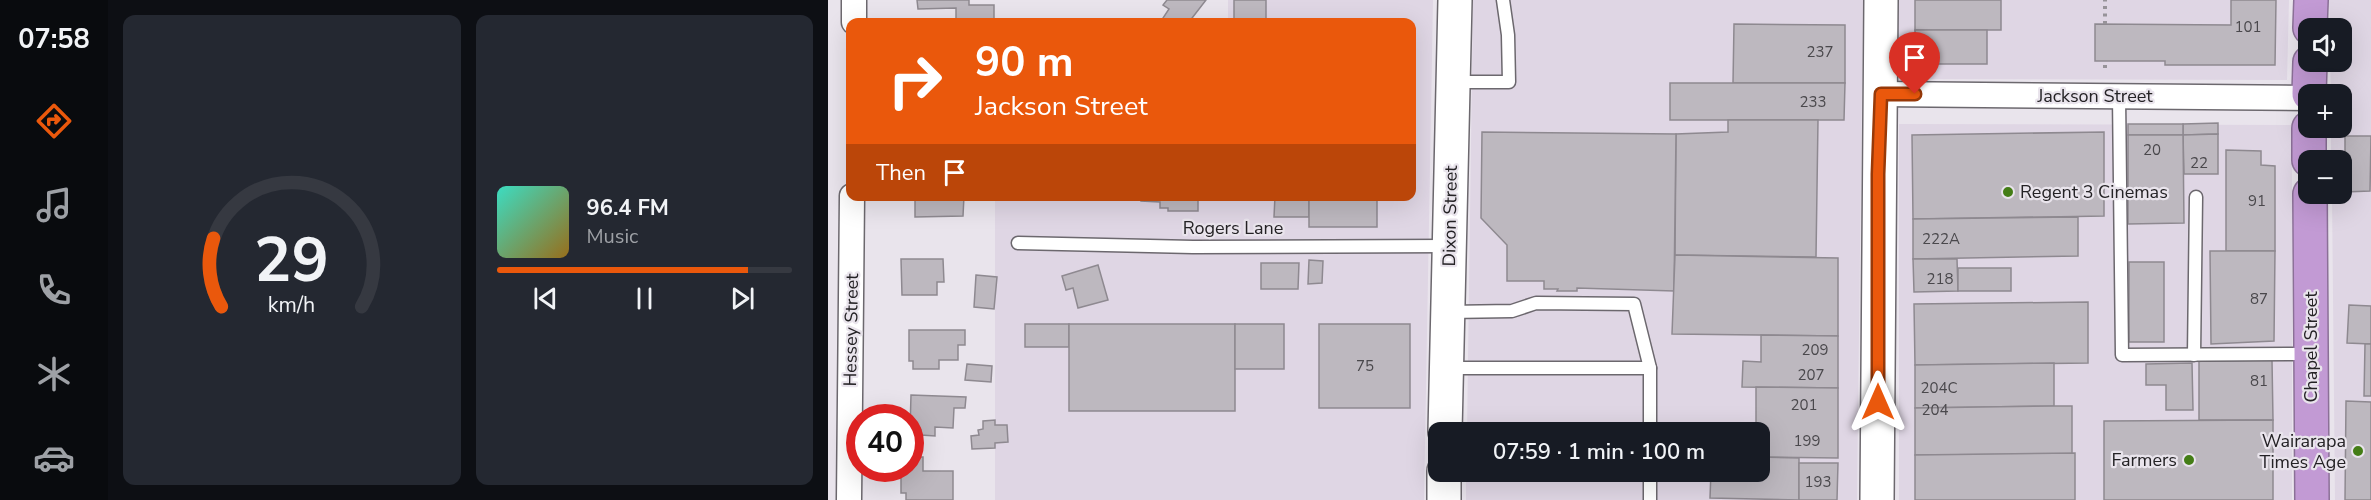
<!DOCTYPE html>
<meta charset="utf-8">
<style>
:root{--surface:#171b24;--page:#242831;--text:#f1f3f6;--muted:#9ea1a6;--line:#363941;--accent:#ea580c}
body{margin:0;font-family:"Nunito Sans",sans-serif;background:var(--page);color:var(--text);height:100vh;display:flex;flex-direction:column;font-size:22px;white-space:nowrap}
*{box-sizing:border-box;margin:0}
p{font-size:20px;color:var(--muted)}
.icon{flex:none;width:33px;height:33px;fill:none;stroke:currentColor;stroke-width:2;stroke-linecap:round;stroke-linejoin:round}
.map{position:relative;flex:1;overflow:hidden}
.side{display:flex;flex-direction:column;gap:15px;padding:15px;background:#0d0f14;width:720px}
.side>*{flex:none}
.banner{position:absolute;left:18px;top:18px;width:570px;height:183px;border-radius:12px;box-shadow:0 6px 24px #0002;background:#ea580c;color:#fff;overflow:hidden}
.controls{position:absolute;left:1470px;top:18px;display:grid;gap:12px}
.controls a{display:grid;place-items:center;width:54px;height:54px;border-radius:12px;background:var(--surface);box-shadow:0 6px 24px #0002;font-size:30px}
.speed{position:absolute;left:18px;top:404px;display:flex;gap:12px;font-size:30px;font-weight:700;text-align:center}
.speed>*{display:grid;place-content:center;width:78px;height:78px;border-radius:50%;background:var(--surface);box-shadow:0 6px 24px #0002;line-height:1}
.speed .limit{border:9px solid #d22;background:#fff;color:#111}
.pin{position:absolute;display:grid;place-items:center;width:51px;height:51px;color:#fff;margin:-62px -26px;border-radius:50% 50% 50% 0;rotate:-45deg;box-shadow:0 0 6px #0007}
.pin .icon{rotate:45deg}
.me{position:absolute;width:66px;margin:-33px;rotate:0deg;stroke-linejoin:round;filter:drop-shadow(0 0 4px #0008)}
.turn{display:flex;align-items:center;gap:21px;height:126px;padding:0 30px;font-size:27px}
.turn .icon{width:78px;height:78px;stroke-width:2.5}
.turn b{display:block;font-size:42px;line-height:51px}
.then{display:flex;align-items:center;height:57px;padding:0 30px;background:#0003;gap:12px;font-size:22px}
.side .tile{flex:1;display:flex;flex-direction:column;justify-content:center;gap:9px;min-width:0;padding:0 21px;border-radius:12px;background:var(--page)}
.side .dial{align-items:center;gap:0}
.dial svg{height:156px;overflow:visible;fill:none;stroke:var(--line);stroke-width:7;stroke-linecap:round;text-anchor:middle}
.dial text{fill:var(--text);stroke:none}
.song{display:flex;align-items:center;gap:18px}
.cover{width:72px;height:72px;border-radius:9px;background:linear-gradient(135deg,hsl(170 70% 55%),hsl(40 70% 35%))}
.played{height:6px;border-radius:3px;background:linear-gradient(90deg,var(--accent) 85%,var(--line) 85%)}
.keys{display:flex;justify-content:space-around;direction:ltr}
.side .tiles{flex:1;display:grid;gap:15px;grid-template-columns:repeat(2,1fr)}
.trip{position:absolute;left:600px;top:422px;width:342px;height:60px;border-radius:12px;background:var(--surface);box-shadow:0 6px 24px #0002;font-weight:600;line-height:60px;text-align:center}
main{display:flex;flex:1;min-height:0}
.tabs{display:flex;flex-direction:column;width:108px;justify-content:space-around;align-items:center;background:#090b0e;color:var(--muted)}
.tabs .icon{width:42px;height:42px}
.tabs .selected{color:var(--accent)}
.tabs b{font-size:27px;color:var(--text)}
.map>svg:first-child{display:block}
</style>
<main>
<nav class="tabs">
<b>07:58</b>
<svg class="icon selected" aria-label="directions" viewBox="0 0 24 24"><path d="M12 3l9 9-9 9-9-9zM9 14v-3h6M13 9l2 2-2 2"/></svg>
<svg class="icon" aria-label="music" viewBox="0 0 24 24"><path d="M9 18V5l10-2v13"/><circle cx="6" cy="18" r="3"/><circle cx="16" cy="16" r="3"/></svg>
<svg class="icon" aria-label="phone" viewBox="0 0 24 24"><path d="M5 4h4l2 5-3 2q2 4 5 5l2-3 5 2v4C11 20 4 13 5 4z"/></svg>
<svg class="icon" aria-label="climate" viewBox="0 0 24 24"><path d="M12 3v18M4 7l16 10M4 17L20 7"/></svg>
<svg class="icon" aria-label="car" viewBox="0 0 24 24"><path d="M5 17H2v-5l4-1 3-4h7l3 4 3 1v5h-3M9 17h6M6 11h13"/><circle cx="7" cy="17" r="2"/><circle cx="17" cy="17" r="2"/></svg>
</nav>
<section class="side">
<div class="tiles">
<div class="tile dial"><svg viewBox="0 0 100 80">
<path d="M14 69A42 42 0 1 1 86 69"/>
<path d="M14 69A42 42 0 0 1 10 34" stroke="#ea580c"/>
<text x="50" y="56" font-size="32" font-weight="700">29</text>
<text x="50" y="72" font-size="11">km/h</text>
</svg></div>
<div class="tile">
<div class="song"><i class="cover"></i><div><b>96.4 FM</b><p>Music</p></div></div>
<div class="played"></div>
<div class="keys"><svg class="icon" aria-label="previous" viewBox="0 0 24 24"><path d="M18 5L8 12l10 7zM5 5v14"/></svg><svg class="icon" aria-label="pause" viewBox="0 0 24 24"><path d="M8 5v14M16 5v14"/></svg><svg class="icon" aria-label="next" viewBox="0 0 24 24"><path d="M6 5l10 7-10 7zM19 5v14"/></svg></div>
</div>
</div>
</section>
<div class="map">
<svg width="1543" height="500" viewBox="0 0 1543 500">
<rect width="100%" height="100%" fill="#e9e4ec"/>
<g fill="#dfd6e4">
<polygon points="400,0 605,0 596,500 167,500 167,197 584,196 584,22 400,22"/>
<polygon points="645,0 1035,0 1029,500 638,500 638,471 932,471 932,432 639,432"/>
<polygon points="1070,0 1461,0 1459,80 1082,79 1073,69 1070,54"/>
<polygon points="1501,0 1543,0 1543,500 1507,500 1504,194 1514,194 1514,160 1503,160 1503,128 1514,128 1514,94 1503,94 1502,62 1514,62 1514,28 1502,28"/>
<polygon points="1071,124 1464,125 1464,500 1071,500"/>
</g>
<g fill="#bdb8bf" stroke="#8e8990" stroke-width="1.5">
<polygon points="89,0 141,0 141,5 166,5 166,22 128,22 128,8 90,9"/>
<polygon points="339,0 378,0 361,22 336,22 333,21 341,9 335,5"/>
<rect x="406" y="0" width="32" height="22"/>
<rect x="1087" y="0" width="86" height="30"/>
<polygon points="1403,0 1448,0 1447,65 1337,65 1337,61 1267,61 1267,24 1403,25"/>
<rect x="509" y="19" width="31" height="3"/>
<polygon points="906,24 1017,25 1017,83 905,83"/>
<rect x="1087" y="30" width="72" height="34"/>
<polygon points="842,83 1017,83 1016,120 842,120"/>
<polygon points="900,120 990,120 988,257 847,255 848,134 900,132"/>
<polygon points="1390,123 1390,134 1355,135 1355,124"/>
<rect x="1300" y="124" width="55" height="11"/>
<polygon points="654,132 848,134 846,291 749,288 749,291 729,291 730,289 716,289 716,281 679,281 679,245 653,218"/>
<polygon points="1276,132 1276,216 1085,219 1084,135"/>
<polygon points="1390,134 1390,174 1356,174 1355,135"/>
<polygon points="1300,135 1355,135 1356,223 1300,224"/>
<polygon points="1517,136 1543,136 1542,191 1517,192"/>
<polygon points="1398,150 1433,151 1433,165 1447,166 1447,251 1398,251"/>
<polygon points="136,196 135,216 87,217 87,197"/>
<polygon points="313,196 370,196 370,211 340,211 340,208 332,208 332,202 313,201"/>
<polygon points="447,196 481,196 481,217 446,217"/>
<rect x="481" y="196" width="68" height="31"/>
<polygon points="1250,217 1250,256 1085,259 1085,219"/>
<polygon points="1382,251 1447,251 1446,341 1383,344"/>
<polygon points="847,255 1010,258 1010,336 844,334"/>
<polygon points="73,259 115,259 116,282 109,282 109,295 74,295"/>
<polygon points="1085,259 1129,259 1130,291 1086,292"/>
<polygon points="481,260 495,261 494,283 480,284"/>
<rect x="1301" y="262" width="35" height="80"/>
<polygon points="433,263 471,263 470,289 433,289"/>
<polygon points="270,265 280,300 250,308 245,288 238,290 234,276"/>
<rect x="1130" y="268" width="53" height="23"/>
<polygon points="148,275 169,277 166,309 146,307"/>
<polygon points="1260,302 1260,363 1087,365 1086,304"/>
<polygon points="1521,305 1543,306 1543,344 1519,343"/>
<rect x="197" y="324" width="44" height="23"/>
<rect x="241" y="324" width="166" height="87"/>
<rect x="407" y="324" width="49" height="45"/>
<rect x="491" y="324" width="91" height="84"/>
<polygon points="81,330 137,330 137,345 130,345 130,360 111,360 111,369 85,369 85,361 81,361"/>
<polygon points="933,335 1010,336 1010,388 914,387 915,361 933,362"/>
<polygon points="1537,344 1543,344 1543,396 1536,396"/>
<polygon points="1444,360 1445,420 1371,420 1371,361"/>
<polygon points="1226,363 1226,406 1087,408 1087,365"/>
<polygon points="1364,363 1365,410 1338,410 1338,385 1318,385 1318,364"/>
<polygon points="139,364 164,366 163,382 137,380"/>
<polygon points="928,387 1010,388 1010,458 932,457 932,432 928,432"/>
<polygon points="83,395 138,397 137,408 126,408 125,428 107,427 107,436 93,435 93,430 82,430"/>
<polygon points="1518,401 1543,402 1543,500 1517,500"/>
<polygon points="1226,406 1244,406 1244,454 1087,455 1087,408"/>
<polygon points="167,420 167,425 179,425 180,442 167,443 167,448 144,449 143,436 151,435 150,430 155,429 155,421"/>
<polygon points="1445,420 1445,500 1276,500 1276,421"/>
<polygon points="1247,453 1247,500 1087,500 1087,455"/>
<polygon points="82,457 95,457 95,471 125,471 125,500 78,500 78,493 73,493 73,468 82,468"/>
<polygon points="932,457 971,458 971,500 882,498 883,471 932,471"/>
<polygon points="971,463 1010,463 1009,500 971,500"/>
</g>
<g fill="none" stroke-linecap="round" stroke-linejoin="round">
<defs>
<g id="lane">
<polyline points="626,82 681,82 680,35 675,0"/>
<polyline points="1291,96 1294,355 1481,354"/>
<polyline points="190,243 365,247 620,246"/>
<polyline points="621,312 684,311 708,303 806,304 822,368 822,432"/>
<polyline points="1366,355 1368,197"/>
<polyline points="620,368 822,368"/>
<polyline points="822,500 822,471"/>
</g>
<g id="street">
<polyline points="26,22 26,0"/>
<polyline points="1053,94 1480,98"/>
<polyline points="21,500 24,196"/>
</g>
<g id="secondary">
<polyline points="617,432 627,0"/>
<polyline points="616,500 616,471"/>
<polyline points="1049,500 1053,0"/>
</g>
<g id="highway">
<polyline points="1482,28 1483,0"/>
<polyline points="1481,94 1482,62"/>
<polyline points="1481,128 1481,160"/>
<polyline points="1482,194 1484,500"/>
</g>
</defs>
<use href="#lane" stroke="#6c686e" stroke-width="15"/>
<use href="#street" stroke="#6c686e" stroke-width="27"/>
<use href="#secondary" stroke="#6c686e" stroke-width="36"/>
<use href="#highway" stroke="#8b7097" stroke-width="36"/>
<g stroke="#979399" stroke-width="4" stroke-dasharray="3 4.5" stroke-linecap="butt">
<polyline points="1277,24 1277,0"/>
<polyline points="1277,68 1277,61"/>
</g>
<use href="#lane" stroke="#fff" stroke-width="12"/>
<use href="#street" stroke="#fff" stroke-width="24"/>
<use href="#secondary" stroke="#fff" stroke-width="33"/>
<use href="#highway" stroke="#c29ad4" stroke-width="33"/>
</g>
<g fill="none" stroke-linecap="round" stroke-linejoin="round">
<defs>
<polyline id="route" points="1050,402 1050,174 1053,94 1087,94"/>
</defs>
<use href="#route" stroke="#983908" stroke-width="15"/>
<use href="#route" stroke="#ea580c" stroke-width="10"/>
</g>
<g fill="#447d16" stroke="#e9e4ec" stroke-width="2">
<circle cx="1180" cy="192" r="6"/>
<circle cx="1530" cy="451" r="6"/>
<circle cx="1361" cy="460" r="6"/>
</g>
<g text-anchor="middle" stroke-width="4.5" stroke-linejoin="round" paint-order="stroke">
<g font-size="15" fill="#4a484c">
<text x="1420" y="32">101</text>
<text x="992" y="57">237</text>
<text x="985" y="107">233</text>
<text x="1324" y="155">20</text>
<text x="1371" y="168">22</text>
<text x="1429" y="206">91</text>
<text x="1113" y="244">222A</text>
<text x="1112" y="284">218</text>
<text x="1431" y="304">87</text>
<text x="987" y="355">209</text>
<text x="537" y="371">75</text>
<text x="983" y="380">207</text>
<text x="1431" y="386">81</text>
<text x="1111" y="393">204C</text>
<text x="976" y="410">201</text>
<text x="1107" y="415">204</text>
<text x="979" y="446">199</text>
<text x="990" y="487">193</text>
</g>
<g font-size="18" fill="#242225" stroke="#e9e4ec">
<text x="1267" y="102">Jackson Street</text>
<text transform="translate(622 216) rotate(-89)" y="6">Dixon Street</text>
<text x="405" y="234">Rogers Lane</text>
<text transform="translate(23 330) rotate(-89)" y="6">Hessey Street</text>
<text transform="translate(1483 347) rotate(-90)" y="6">Chapel Street</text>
</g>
<g font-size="18" fill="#242225" stroke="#e9e4ec" text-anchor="end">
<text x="1192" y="198" text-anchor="start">Regent 3 Cinemas</text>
<text x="1518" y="447">Wairarapa<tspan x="1518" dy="21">Times Age</tspan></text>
<text x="1349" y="466">Farmers</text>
</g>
</g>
</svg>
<div class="controls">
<a><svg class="icon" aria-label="sound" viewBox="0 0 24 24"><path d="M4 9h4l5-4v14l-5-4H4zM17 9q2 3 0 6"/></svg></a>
<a>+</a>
<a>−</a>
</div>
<div class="speed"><div class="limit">40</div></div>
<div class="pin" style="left:1087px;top:94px;background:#d93025"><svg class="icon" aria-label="arrive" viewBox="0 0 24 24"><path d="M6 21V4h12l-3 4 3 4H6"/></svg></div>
<svg class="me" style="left:1050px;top:402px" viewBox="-20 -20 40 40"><path d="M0-17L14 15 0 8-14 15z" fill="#ea580c" stroke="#fff" stroke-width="4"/></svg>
<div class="trip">07:59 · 1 min · 100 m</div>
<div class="banner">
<div class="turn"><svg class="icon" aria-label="right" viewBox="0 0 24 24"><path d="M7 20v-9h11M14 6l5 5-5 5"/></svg><div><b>90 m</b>Jackson Street</div></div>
<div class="then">Then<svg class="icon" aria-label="arrive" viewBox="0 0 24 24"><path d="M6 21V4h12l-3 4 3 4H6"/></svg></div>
</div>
</div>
</main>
